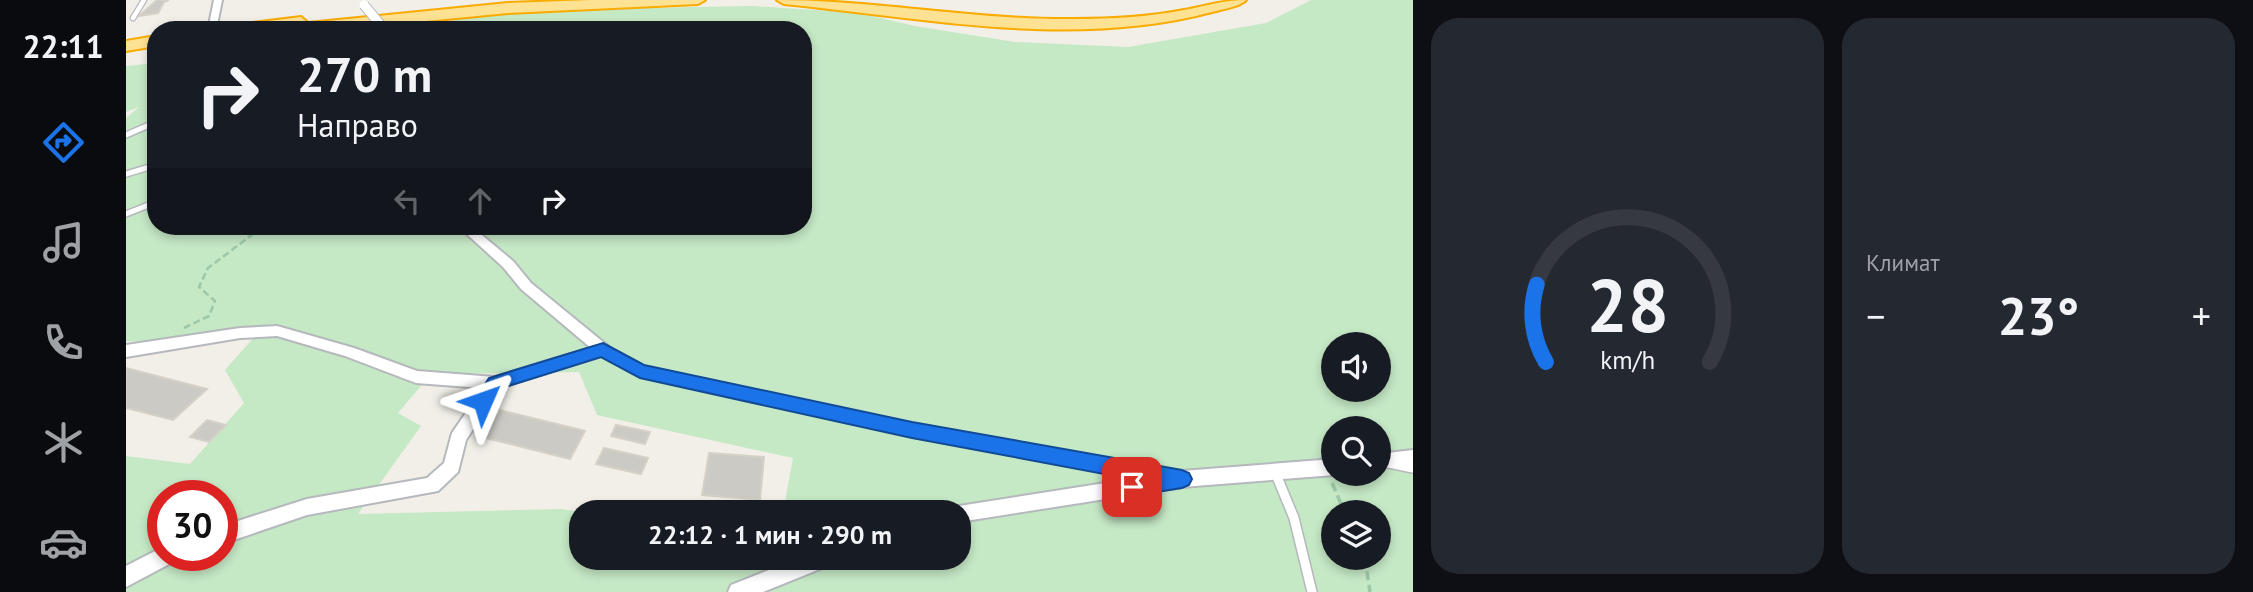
<!DOCTYPE html>
<html lang="ru">
<meta charset="utf-8">
<style>
:root{--surface:#171b24;--page:#242831;--text:#f1f3f6;--muted:#9ea1a6;--line:#363941;--accent:#1a73e8}
body{margin:0;font-family:"PT Sans",sans-serif;background:var(--page);color:var(--text);height:100vh;display:flex;flex-direction:column;font-size:26px;white-space:nowrap}
*{box-sizing:border-box;margin:0}
p{font-size:23px;color:var(--muted)}
.icon{flex:none;width:38px;height:38px;fill:none;stroke:currentColor;stroke-width:2;stroke-linecap:round;stroke-linejoin:round}
.map{position:relative;flex:1;overflow:hidden}
.sheet{display:flex;flex-direction:column;gap:18px;padding:18px;background:#0d0f14;width:840px}
.sheet>*{flex:none}
.banner{position:absolute;left:21px;top:21px;width:665px;height:214px;border-radius:28px;box-shadow:0 4px 10px #0003;background:#171b24;color:var(--text);overflow:hidden}
.buttons{position:absolute;left:1195px;top:332px;display:grid;gap:14px}
.buttons a{display:grid;place-items:center;width:70px;height:70px;border-radius:50%;background:var(--surface);box-shadow:0 4px 10px #0003;font-size:35px}
.speed{position:absolute;left:21px;top:480px;display:flex;gap:14px;font-size:35px;font-weight:700;text-align:center}
.speed>*{display:grid;place-content:center;width:91px;height:91px;border-radius:50%;background:var(--surface);box-shadow:0 4px 10px #0003;line-height:1}
.speed .limit{border:10px solid #d22;background:#fff;color:#111}
.pin{position:absolute;display:grid;place-items:center;width:60px;height:60px;color:#fff;margin:-30px;border-radius:14px;box-shadow:0 4px 10px #0006}
.me{position:absolute;width:77px;margin:-38px;rotate:47deg;stroke-linejoin:round;filter:drop-shadow(0 0 5px #0008)}
.turn{display:flex;align-items:center;gap:24px;height:147px;padding:0 35px;font-size:32px}
.turn .icon{width:91px;height:91px;stroke-width:2.5}
.turn b{display:block;font-size:49px;line-height:60px}
.lanes{display:flex;align-items:center;height:66px;padding:0 35px;background:#0003;justify-content:center;gap:35px;direction:ltr}
.lanes .off{opacity:.35}
.big{font-size:52px;font-weight:700;line-height:1.1}
.sheet .card{flex:1;display:flex;flex-direction:column;justify-content:center;gap:10px;min-width:0;padding:0 24px;border-radius:28px;background:var(--page)}
.sheet .dial{align-items:center;gap:0}
.dial svg{height:182px;overflow:visible;fill:none;stroke:var(--line);stroke-width:7;stroke-linecap:round;text-anchor:middle}
.dial text{fill:var(--text);stroke:none}
.heat{display:flex;justify-content:space-between;align-items:center;font-size:38px;direction:ltr}
.sheet .tiles{flex:1;display:grid;gap:18px;grid-template-columns:repeat(2,1fr)}
.trip{position:absolute;left:443px;top:500px;width:402px;height:70px;border-radius:28px;background:var(--surface);box-shadow:0 4px 10px #0003;font-weight:700;line-height:70px;text-align:center}
main{display:flex;flex:1;min-height:0}
.tabs{display:flex;flex-direction:column;width:126px;justify-content:space-around;align-items:center;background:#090b0e;color:var(--muted)}
.tabs .icon{width:49px;height:49px}
.tabs .selected{color:var(--accent)}
.tabs b{font-size:32px;color:var(--text)}
.map>svg:first-child{display:block}
</style>
<main>
<nav class="tabs">
<b>22:11</b>
<svg class="icon selected" aria-label="directions" viewBox="0 0 24 24"><path d="M12 3l9 9-9 9-9-9zM9 14v-3h6M13 9l2 2-2 2"/></svg>
<svg class="icon" aria-label="music" viewBox="0 0 24 24"><path d="M9 18V5l10-2v13"/><circle cx="6" cy="18" r="3"/><circle cx="16" cy="16" r="3"/></svg>
<svg class="icon" aria-label="phone" viewBox="0 0 24 24"><path d="M5 4h4l2 5-3 2q2 4 5 5l2-3 5 2v4C11 20 4 13 5 4z"/></svg>
<svg class="icon" aria-label="climate" viewBox="0 0 24 24"><path d="M12 3v18M4 7l16 10M4 17L20 7"/></svg>
<svg class="icon" aria-label="car" viewBox="0 0 24 24"><path d="M5 17H2v-5l4-1 3-4h7l3 4 3 1v5h-3M9 17h6M6 11h13"/><circle cx="7" cy="17" r="2"/><circle cx="17" cy="17" r="2"/></svg>
</nav>
<div class="map">
<svg width="1287" height="592" viewBox="0 0 1287 592">
<rect width="100%" height="100%" fill="#f1efe8"/>
<path fill="#c5e8c5" fill-rule="evenodd" d="M1185,0h102v592h-1287v-136l64,8 54,-61 -19,-33 39,-44 -100,17 -38,-2v-223l13,-11 -13,5v-46l30,-3v163h647v-196h-389v-3l71,-12 103,-6 165,-3 106,7 56,13 100,16 113,5 138,-24zM1208,345h45v45h-45zM453,372l18,43 196,43 -10,55h176v45h-378v-45h6l-26,-4 -203,5 63,-88 -23,-13 33,-39zM1208,429h45v45h-45zM37,495h59v60h-59zM1208,513h45v45h-45z"/>
<g fill="#cccac5" stroke="#d6d1c6" stroke-width="2">
<polygon points="31,0 43,0 38,2 32,13 13,16"/>
<polygon points="0,368 81,389 47,420 0,408"/>
<polygon points="374,410 459,431 444,459 356,437"/>
<polygon points="81,420 100,425 83,442 64,437"/>
<polygon points="490,425 524,432 519,444 485,436"/>
<polygon points="478,448 522,458 515,474 470,464"/>
<polygon points="583,453 638,457 634,500 576,495"/>
</g>
<g fill="none" stroke-linecap="round" stroke-linejoin="round">
<defs>
<polyline id="lane-far3" points="7,18 18,0"/>
<g id="lane-far2">
<polyline points="0,135 30,122"/>
<polyline points="0,174 30,165"/>
<polyline points="0,214 30,202"/>
</g>
<polyline id="lane-far1" points="477,350 514,371 602,390"/>
<g id="lane">
<polyline points="594,388 786,430 1041,477"/>
<polyline points="1253,461 1287,468"/>
<polyline points="1149,472 1168,518 1186,592"/>
</g>
<g id="street">
<polygon points="88,0 96,0 90,30 82,30"/>
<polygon points="332,226 345,226 387,261 405,283 482,346 485,350 482,354 375,387 340,440 332,472 312,491 181,515 96,544 96,526 181,499 301,478 318,463 326,433 357,388 290,383 219,356 151,336 114,338 0,357 0,345 114,328 151,326 228,348 291,371 369,377 465,348 395,289 377,267"/>
<polygon points="1287,450 1287,464 1253,468 1253,454"/>
<polygon points="1208,459 1208,475 1056,487 833,522 833,513 824,513 826,508 833,506 1056,471"/>
<polygon points="37,547 37,555 50,555 47,562 0,587 0,566"/>
<polygon points="673,558 707,558 704,565 637,592 602,592 605,585"/>
</g>
<g id="highway">
<polygon points="465,0 579,0 572,4 382,13 208,30 101,30 109,25 175,17 182,23 382,3"/>
<path d="M651,0c99,0 197,20 296,19 37,0 75,-2 111,-9 22,-4 40,-10 62,-10 -7,7 -23,9 -34,12 -139,37 -288,6 -428,-8z"/>
<polygon points="30,36 30,46 0,51 0,41"/>
</g>
</defs>
<use href="#lane-far3" stroke="#b5b8bc" stroke-width="7"/>
<use href="#lane-far2" stroke="#b5b8bc" stroke-width="8"/>
<use href="#lane-far1" stroke="#b5b8bc" stroke-width="10"/>
<use href="#lane" stroke="#b5b8bc" stroke-width="12"/>
<use href="#street" stroke="#b5b8bc" stroke-width="4"/>
<use href="#highway" stroke="#f9ab00" stroke-width="4"/>
<polyline stroke="#9cc7a9" stroke-width="2" stroke-dasharray="4.5 2.5" stroke-linecap="butt" points="133,229 137,226"/>
<polyline stroke="#9cc7a9" stroke-width="2.5" stroke-dasharray="7 3.5" stroke-linecap="butt" points="58,328 83,316 89,301 73,287 82,268 135,228"/>
<g stroke="#9cc7a9" stroke-width="3.5" stroke-dasharray="9 4.5" stroke-linecap="butt">
<polyline points="1206,483 1219,513"/>
<polyline points="1239,558 1244,592"/>
</g>
<use href="#lane-far3" stroke="#fff" stroke-width="4.5"/>
<use href="#lane-far2" stroke="#fff" stroke-width="5"/>
<use href="#lane-far1" stroke="#fff" stroke-width="7"/>
<use href="#lane" stroke="#fff" stroke-width="9"/>
<use href="#street" fill="#fff" fill-rule="evenodd"/>
<use href="#highway" fill="#fde293" fill-rule="evenodd"/>
<defs>
<polyline id="street-bridge" points="238,5 258,29"/>
</defs>
<use href="#street-bridge" stroke="#b5b8bc" stroke-width="11" stroke-linecap="butt"/>
<use href="#street-bridge" stroke="#fff" stroke-width="9"/>
</g>
<polygon fill="#1a73e8" stroke="#114b97" stroke-width="2" points="477,343 518,365 786,422 1056,470 1063,473 1066,479 1063,485 1056,488 1006,496 999,493 996,487 1005,479 786,438 514,378 475,357 376,388 363,407 357,409 348,401 363,378"/>
</svg>
<div class="buttons">
<a><svg class="icon" aria-label="sound" viewBox="0 0 24 24"><path d="M4 9h4l5-4v14l-5-4H4zM17 9q2 3 0 6"/></svg></a>
<a><svg class="icon" aria-label="search" viewBox="0 0 24 24"><circle cx="10" cy="10" r="6"/><path d="M15 15l6 6"/></svg></a>
<a><svg class="icon" aria-label="layers" viewBox="0 0 24 24"><path d="M12 4l9 5-9 5-9-5zM3 14l9 5 9-5"/></svg></a>
</div>
<div class="speed"><div class="limit">30</div></div>
<div class="pin" style="left:1006px;top:487px;background:#d93025"><svg class="icon" aria-label="arrive" viewBox="0 0 24 24"><path d="M6 21V4h12l-3 4 3 4H6"/></svg></div>
<svg class="me" style="left:357px;top:401px" viewBox="-20 -20 40 40"><path d="M0-17L14 15 0 8-14 15z" fill="#1a73e8" stroke="#fff" stroke-width="4"/></svg>
<div class="trip">22:12 · 1 мин · 290 m</div>
<div class="banner">
<div class="turn"><svg class="icon" aria-label="right" viewBox="0 0 24 24"><path d="M7 20v-9h11M14 6l5 5-5 5"/></svg><div><b>270 m</b>Направо</div></div>
<div class="lanes"><svg class="icon off" aria-label="left" viewBox="0 0 24 24"><path d="M17 20v-9H6M10 6l-5 5 5 5"/></svg><svg class="icon off" aria-label="ahead" viewBox="0 0 24 24"><path d="M12 20V5M6 11l6-6 6 6"/></svg><svg class="icon" aria-label="right" viewBox="0 0 24 24"><path d="M7 20v-9h11M14 6l5 5-5 5"/></svg></div>
</div>
</div>
<section class="sheet">
<div class="tiles">
<div class="card dial"><svg viewBox="0 0 100 80">
<path d="M14 69A42 42 0 1 1 86 69"/>
<path d="M14 69A42 42 0 0 1 10 35" stroke="#1a73e8"/>
<text x="50" y="56" font-size="32" font-weight="700">28</text>
<text x="50" y="72" font-size="11">km/h</text>
</svg></div>
<div class="card"><p>Климат</p>
<div class="heat"><a>−</a><b class="big">23°</b><a>+</a></div>
</div>
</div>
</section>
</main>
